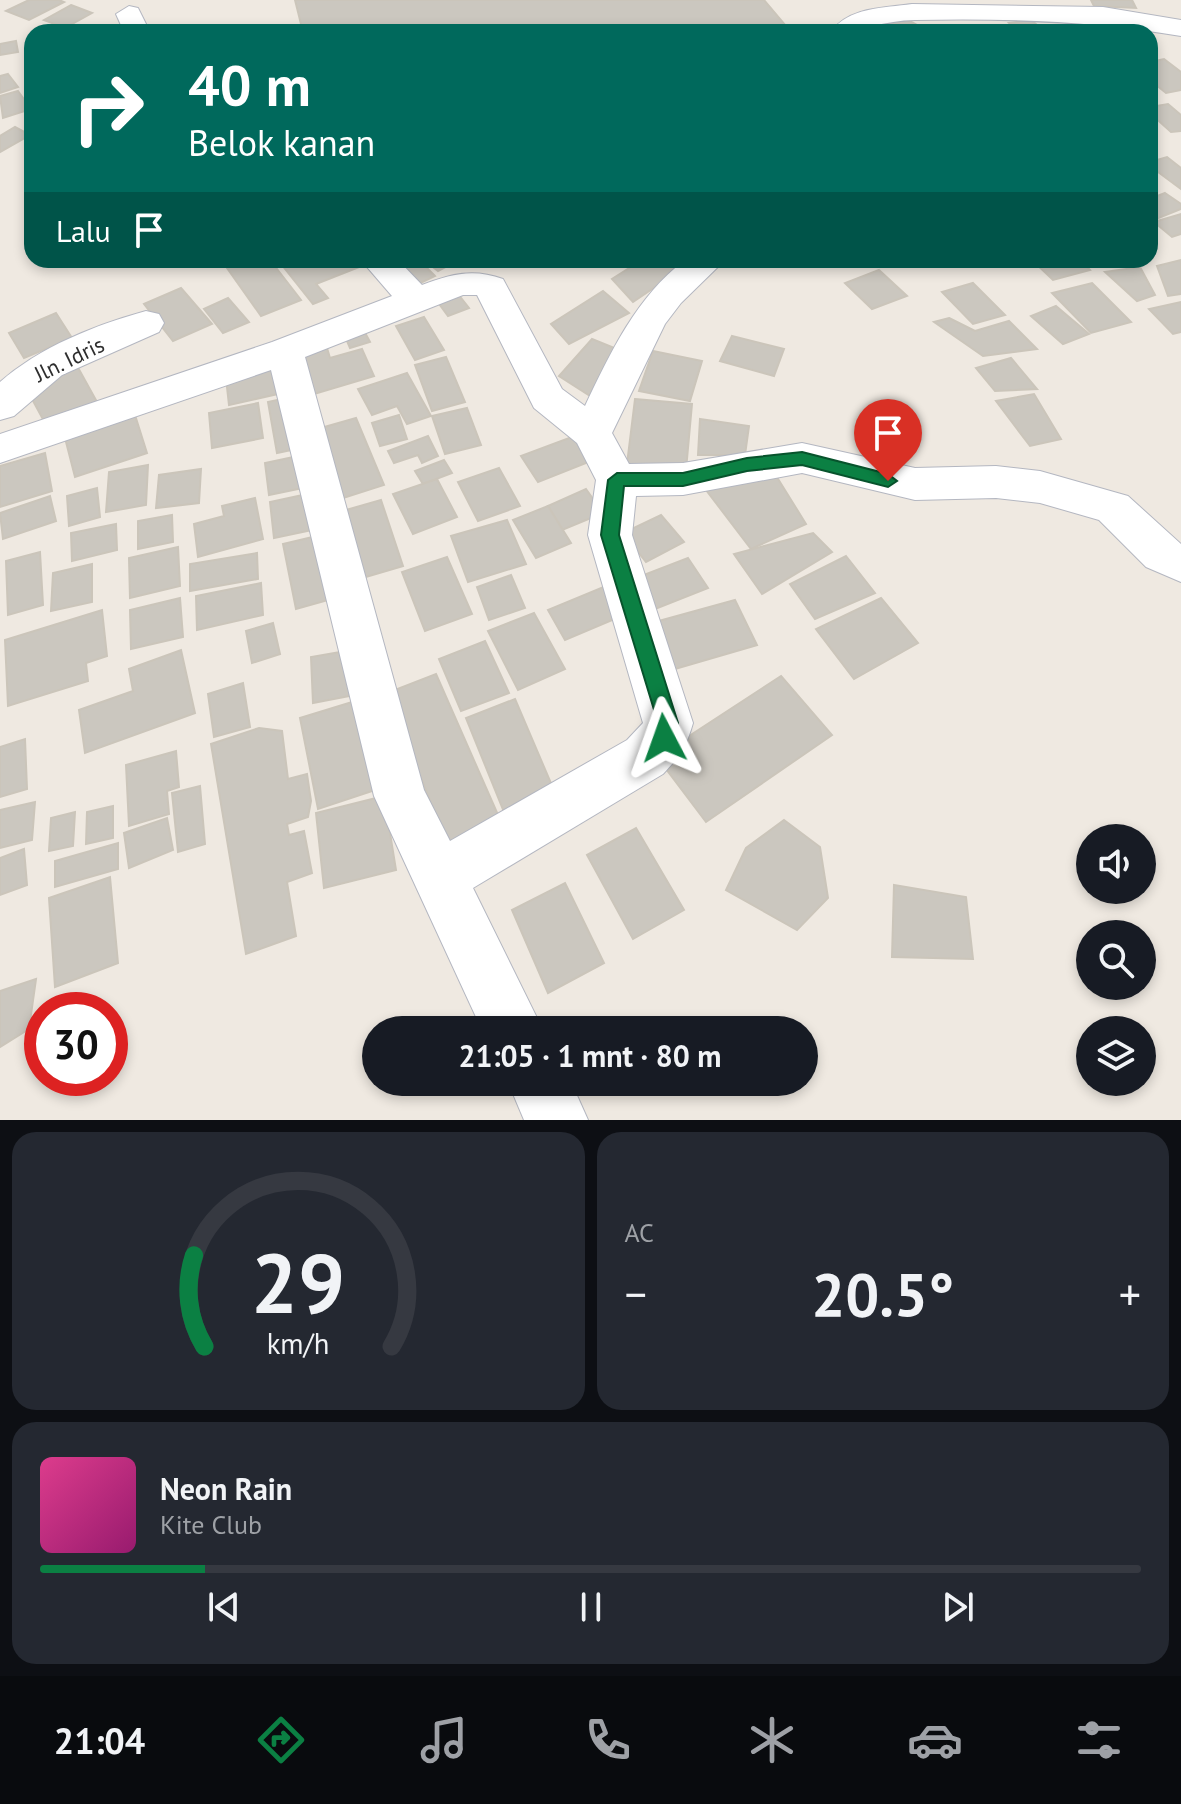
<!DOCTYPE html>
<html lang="id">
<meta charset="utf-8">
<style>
:root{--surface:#171b24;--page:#242831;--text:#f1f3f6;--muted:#9ea1a6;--line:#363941;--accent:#0b8043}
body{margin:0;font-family:"PT Sans",sans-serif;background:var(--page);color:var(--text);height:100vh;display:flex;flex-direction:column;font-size:30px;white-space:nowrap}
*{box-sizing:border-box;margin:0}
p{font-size:26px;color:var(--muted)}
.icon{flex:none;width:44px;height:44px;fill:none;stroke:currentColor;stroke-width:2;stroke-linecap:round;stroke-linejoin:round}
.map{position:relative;height:1120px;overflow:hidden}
.sheet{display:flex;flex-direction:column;gap:12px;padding:12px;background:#0d0f14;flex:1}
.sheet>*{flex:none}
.top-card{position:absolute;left:24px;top:24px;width:1134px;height:244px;border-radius:24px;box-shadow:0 4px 12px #0003;background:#00695c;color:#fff;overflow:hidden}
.fabs{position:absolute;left:1076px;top:824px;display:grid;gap:16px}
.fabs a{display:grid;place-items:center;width:80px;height:80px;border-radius:50%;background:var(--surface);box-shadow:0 4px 12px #0003;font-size:40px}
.speed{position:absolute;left:24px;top:992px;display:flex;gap:16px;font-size:40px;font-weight:700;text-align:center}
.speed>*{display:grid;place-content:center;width:104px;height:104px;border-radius:50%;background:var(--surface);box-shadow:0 4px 12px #0003;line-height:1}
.speed .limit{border:12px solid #d22;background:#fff;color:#111}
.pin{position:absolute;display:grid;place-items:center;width:68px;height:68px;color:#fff;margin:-82px -34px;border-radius:50% 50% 50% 0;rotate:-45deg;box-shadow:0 0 8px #0007}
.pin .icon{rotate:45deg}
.me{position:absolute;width:88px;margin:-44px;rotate:356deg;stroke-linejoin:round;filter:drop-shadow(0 0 6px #0008)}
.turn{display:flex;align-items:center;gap:28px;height:168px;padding:0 32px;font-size:36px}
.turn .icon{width:104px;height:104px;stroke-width:2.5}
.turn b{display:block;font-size:56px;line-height:68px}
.then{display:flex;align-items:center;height:76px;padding:0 32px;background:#0003;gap:16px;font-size:30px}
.big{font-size:60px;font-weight:600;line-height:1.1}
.sheet .widget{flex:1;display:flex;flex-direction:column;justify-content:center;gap:12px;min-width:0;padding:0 28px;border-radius:24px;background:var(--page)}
.sheet .dial{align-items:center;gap:0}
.dial svg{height:208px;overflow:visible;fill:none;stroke:var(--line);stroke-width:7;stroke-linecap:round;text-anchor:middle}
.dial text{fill:var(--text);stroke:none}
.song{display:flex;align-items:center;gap:24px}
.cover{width:96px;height:96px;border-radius:12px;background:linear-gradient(135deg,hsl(330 70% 55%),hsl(320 70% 35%))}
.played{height:8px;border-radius:4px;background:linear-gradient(90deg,var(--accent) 15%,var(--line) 15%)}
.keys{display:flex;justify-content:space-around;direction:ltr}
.heat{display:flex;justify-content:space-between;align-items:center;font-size:44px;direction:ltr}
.sheet .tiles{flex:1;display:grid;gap:12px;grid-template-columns:1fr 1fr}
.widget:last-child{grid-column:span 2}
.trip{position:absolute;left:362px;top:1016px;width:456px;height:80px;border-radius:40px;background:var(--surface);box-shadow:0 4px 12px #0003;font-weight:600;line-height:80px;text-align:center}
.dock{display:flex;height:128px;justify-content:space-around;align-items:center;background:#090b0e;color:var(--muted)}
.dock .icon{width:56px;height:56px}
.dock .current{color:var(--accent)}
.dock b{font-size:36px;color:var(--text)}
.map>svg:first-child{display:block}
</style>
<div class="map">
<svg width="1181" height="1120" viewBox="0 0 1181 1120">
<rect width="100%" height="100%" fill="#efe9e1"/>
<g fill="#cbc7bf" stroke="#cbc5ba" stroke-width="2">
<polygon points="29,0 59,0 64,2 29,20 6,11"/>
<polygon points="295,0 764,0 791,32 303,32"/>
<polygon points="1091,0 1132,0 1136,8 1094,6"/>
<polygon points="71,5 92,13 65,28 44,20"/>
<polygon points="902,17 917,25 902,32 883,32 875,28"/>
<polygon points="1031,20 1042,29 1019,32 1009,23"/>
<polygon points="16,41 18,52 0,55 0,44"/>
<polygon points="1164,59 1181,72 1181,90 1166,93 1150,80 1150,62"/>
<polygon points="8,74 18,87 0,93 0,76"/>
<polygon points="18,91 31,109 3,118 0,96"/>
<polygon points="1168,104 1181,115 1181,131 1171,132 1150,113 1150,107"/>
<polygon points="15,127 30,135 0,152 0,136"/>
<polygon points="1167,157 1181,168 1181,189 1150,166 1150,162"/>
<polygon points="1165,193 1181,204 1181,209 1151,221 1150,199"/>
<polygon points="1181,214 1181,234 1172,237 1154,222"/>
<polygon points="248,260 270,260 301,300 261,316 227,268"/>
<polygon points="278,260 353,260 359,267 316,284 328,298 313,304"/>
<polygon points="413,260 419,260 435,276 412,287 394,269"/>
<polygon points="424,260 446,260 451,264 438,271"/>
<polygon points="642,260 677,260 686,266 633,302 612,279"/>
<polygon points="1032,260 1080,260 1090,270 1053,280"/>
<polygon points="1181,260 1181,294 1168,296 1157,266"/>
<polygon points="1140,267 1155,295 1137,301 1105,272"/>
<polygon points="879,270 907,296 872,309 845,283"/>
<polygon points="973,283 1005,315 973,324 942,292"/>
<polygon points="1092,283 1131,322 1091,333 1052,293"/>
<polygon points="181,288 212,324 173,341 144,304"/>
<polygon points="603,291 629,313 569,344 551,324"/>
<polygon points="458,294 469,308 448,316 437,301"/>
<polygon points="228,298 249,322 223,333 204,309"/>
<polygon points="1181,302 1181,332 1173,334 1149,309"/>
<polygon points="1056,306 1089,334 1063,344 1031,316"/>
<polygon points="56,313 72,338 24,358 9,333"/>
<polygon points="424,317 444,350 415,360 396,326"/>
<polygon points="949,318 975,331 1009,321 1037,349 983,356 934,322"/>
<polygon points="363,329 370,342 350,348 344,334"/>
<polygon points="732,336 784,349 774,376 720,361"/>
<polygon points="592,339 624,352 590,396 559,376"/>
<polygon points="327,348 330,358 362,349 374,376 314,394 299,356"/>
<polygon points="653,351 702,361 690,401 639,391"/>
<polygon points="446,357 465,402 432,411 415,365"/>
<polygon points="1011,358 1037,389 995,391 976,368"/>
<polygon points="76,364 97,402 45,423 25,386"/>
<polygon points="282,366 287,392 229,405 226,378"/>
<polygon points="407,373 431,416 407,424 397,406 372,415 358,389"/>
<polygon points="1034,394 1061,439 1030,446 996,401"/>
<polygon points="291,397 301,448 277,453 268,402"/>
<polygon points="635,399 692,404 686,470 627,464"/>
<polygon points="258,403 263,438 212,448 209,413"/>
<polygon points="467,408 481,445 445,454 432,416"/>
<polygon points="135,415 147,453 75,477 65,438"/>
<polygon points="399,415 407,439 380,446 372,423"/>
<polygon points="356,418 384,485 340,499 314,430"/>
<polygon points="700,419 749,426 745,455 698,455"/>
<polygon points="580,434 596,459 538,482 521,456"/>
<polygon points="428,436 438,456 422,463 418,455 394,463 388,451"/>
<polygon points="45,453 52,491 0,507 0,466"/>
<polygon points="303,455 308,487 269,495 265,463"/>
<polygon points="444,460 452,473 423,484 415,471"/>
<polygon points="148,465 146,505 106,512 109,472"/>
<polygon points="770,466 806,524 751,549 703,486"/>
<polygon points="499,468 520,506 478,521 458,482"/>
<polygon points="201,469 199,503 156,508 159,475"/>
<polygon points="437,479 457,517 413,534 393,494"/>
<polygon points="97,488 100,517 69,526 67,496"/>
<polygon points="586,489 603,513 562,530 548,506"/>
<polygon points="312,493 317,529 274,538 270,502"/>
<polygon points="50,496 56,521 3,539 0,513"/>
<polygon points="255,498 263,539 198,557 194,524 224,516 222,506"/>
<polygon points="381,500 403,566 359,579 339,512"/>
<polygon points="548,506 571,543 536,558 513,520"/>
<polygon points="172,515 173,542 138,549 138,521"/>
<polygon points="661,515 684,542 646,562 623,533"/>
<polygon points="507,520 526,564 468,582 451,536"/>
<polygon points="116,524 117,550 72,561 71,533"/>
<polygon points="813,533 832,552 762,594 734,554"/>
<polygon points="321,535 335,598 296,609 283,544"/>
<polygon points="178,547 180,586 130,598 129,558"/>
<polygon points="40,552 43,605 8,615 6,561"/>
<polygon points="257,553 258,579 190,591 190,564"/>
<polygon points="846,556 875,593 815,619 790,584"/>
<polygon points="447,557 472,614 425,631 402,572"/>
<polygon points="688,558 708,588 655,609 636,578"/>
<polygon points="92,564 92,602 51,611 53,573"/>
<polygon points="511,575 525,608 489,620 477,587"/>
<polygon points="261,583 263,615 197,630 196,596"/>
<polygon points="606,586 624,615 565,640 548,610"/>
<polygon points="180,598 183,637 131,649 130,610"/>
<polygon points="881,598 918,643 854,679 816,629"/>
<polygon points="735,600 757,645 668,671 648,624"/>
<polygon points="102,610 107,656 86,663 88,681 8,706 5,640"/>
<polygon points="534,613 565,669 518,690 488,631"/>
<polygon points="273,623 280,654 252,663 246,631"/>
<polygon points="485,641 509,693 461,711 439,659"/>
<polygon points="181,650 195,713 85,753 79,710 133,691 129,669"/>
<polygon points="352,650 355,695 313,703 311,657"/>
<polygon points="436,674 502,824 449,848 387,693"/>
<polygon points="781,676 832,735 706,822 657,757"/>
<polygon points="243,683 250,727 214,737 208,694"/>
<polygon points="365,698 387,786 318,809 300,718"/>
<polygon points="515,699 556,795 506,817 466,718"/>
<polygon points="259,728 282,731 288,779 307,774 311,801 308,817 287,824 289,835 304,831 312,873 287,882 296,936 246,954 211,744"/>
<polygon points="25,739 27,789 0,797 0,747"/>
<polygon points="176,751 179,787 167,791 169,814 129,826 126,765"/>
<polygon points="200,786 205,844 178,852 172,793"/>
<polygon points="384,796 396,870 324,888 316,813"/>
<polygon points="35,802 32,840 0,848 0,810"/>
<polygon points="113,806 113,838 86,844 87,812"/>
<polygon points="75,812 73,846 49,851 51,818"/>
<polygon points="167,818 173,850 129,868 124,833"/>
<polygon points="784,820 820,847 828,898 797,930 726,890 746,848"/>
<polygon points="636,828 684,910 633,939 587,855"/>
<polygon points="118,843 118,869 55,887 55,861"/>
<polygon points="24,849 27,885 0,895 0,858"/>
<polygon points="110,877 118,963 55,987 49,898"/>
<polygon points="565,883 604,963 548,993 512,910"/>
<polygon points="894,885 966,897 973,959 892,957"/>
<polygon points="36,979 29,1029 0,1047 0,991"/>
</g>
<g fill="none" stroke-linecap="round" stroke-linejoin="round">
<defs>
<g id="street">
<path d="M912,4l191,3 78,13v16c-88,-15 -176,-18 -266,-16 -30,0 -55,12 -84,12 17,-25 53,-24 81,-28z"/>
<polygon points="129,6 138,8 150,32 124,32 116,14"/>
<path d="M361,260h37l24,25c29,-11 51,-17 81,-6l59,110 23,17c25,-53 52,-110 100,-146h40l-44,43 -16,21 -53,109 17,31 54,-1 119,-20 113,25 81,-2 44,5 88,25 53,48v38l-35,-15 -47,-47 -59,-17 -44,-5 -81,2 -113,-27 -119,22 -47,1 -4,39 61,188c-6,22 -14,34 -30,51l-190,114 70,142h-61l-108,-234 -103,-426 -271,93v-29l272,-92 120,-46zM463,295h14l57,113 43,35 19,37 -8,55 55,188 -16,17 -177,101 -26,-51 -119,-433z"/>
<path d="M146,311l13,3 5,9 -5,9 -97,43 -48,41 -14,4v-38c40,-35 95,-57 146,-71z"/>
<polygon points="508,1082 571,1082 588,1120 524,1120"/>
</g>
</defs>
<use href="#street" stroke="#b4b7c1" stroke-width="2"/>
<use href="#street" fill="#fff" fill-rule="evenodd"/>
</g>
<polygon fill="#0b8043" stroke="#07532c" stroke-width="2" points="802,452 888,474 897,481 888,487 802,465 747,471 683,486 624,486 619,535 678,723 671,745 656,745 653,738 658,723 601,535 608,480 617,473 683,473 747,458"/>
<g text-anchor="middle" stroke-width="6" stroke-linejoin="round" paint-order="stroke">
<g font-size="22" fill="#2e2e2e" stroke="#fff">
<text transform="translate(69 359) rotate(-26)" y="8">Jln. Idris</text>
</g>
</g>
</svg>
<div class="fabs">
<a><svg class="icon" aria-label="sound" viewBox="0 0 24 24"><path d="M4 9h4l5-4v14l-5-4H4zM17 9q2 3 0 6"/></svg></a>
<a><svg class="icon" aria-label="search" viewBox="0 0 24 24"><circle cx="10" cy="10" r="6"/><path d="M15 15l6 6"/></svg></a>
<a><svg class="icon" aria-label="layers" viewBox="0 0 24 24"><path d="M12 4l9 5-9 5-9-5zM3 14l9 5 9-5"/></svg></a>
</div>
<div class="speed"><div class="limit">30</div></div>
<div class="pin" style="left:888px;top:481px;background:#d93025"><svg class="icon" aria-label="arrive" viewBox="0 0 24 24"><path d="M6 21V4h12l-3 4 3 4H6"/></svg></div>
<svg class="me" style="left:664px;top:738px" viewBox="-20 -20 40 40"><path d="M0-17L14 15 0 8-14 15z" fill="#0b8043" stroke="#fff" stroke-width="4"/></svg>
<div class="trip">21:05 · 1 mnt · 80 m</div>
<div class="top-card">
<div class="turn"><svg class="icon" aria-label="right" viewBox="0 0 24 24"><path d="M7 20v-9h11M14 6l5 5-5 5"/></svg><div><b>40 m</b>Belok kanan</div></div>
<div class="then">Lalu<svg class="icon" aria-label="arrive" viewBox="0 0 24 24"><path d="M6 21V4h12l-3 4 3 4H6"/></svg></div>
</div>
</div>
<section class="sheet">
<div class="tiles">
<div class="widget dial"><svg viewBox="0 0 100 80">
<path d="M14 69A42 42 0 1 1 86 69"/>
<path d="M14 69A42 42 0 0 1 10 34" stroke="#0b8043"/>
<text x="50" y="56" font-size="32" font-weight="700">29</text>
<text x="50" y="72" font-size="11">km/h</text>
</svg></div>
<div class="widget"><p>AC</p>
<div class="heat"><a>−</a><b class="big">20.5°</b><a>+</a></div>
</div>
<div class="widget">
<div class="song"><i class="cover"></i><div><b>Neon Rain</b><p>Kite Club</p></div></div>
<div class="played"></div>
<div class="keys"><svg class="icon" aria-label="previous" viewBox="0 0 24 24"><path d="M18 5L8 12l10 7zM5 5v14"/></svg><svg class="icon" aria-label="pause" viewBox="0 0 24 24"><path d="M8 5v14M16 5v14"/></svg><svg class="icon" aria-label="next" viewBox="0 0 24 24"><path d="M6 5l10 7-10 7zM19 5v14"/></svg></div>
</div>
</div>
</section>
<nav class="dock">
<b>21:04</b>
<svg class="icon current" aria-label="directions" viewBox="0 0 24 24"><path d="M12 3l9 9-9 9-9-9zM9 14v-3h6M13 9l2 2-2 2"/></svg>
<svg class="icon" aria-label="music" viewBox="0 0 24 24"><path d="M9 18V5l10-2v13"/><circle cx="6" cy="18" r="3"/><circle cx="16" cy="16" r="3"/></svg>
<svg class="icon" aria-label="phone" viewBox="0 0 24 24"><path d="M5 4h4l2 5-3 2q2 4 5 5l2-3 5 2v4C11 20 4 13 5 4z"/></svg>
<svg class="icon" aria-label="climate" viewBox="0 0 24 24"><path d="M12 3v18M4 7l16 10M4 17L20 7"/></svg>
<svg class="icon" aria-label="car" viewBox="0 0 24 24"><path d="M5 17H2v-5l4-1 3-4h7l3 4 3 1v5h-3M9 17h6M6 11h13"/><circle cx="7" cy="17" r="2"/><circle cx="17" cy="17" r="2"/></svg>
<svg class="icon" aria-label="filters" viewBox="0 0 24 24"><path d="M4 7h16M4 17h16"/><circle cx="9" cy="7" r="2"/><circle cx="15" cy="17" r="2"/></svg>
</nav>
